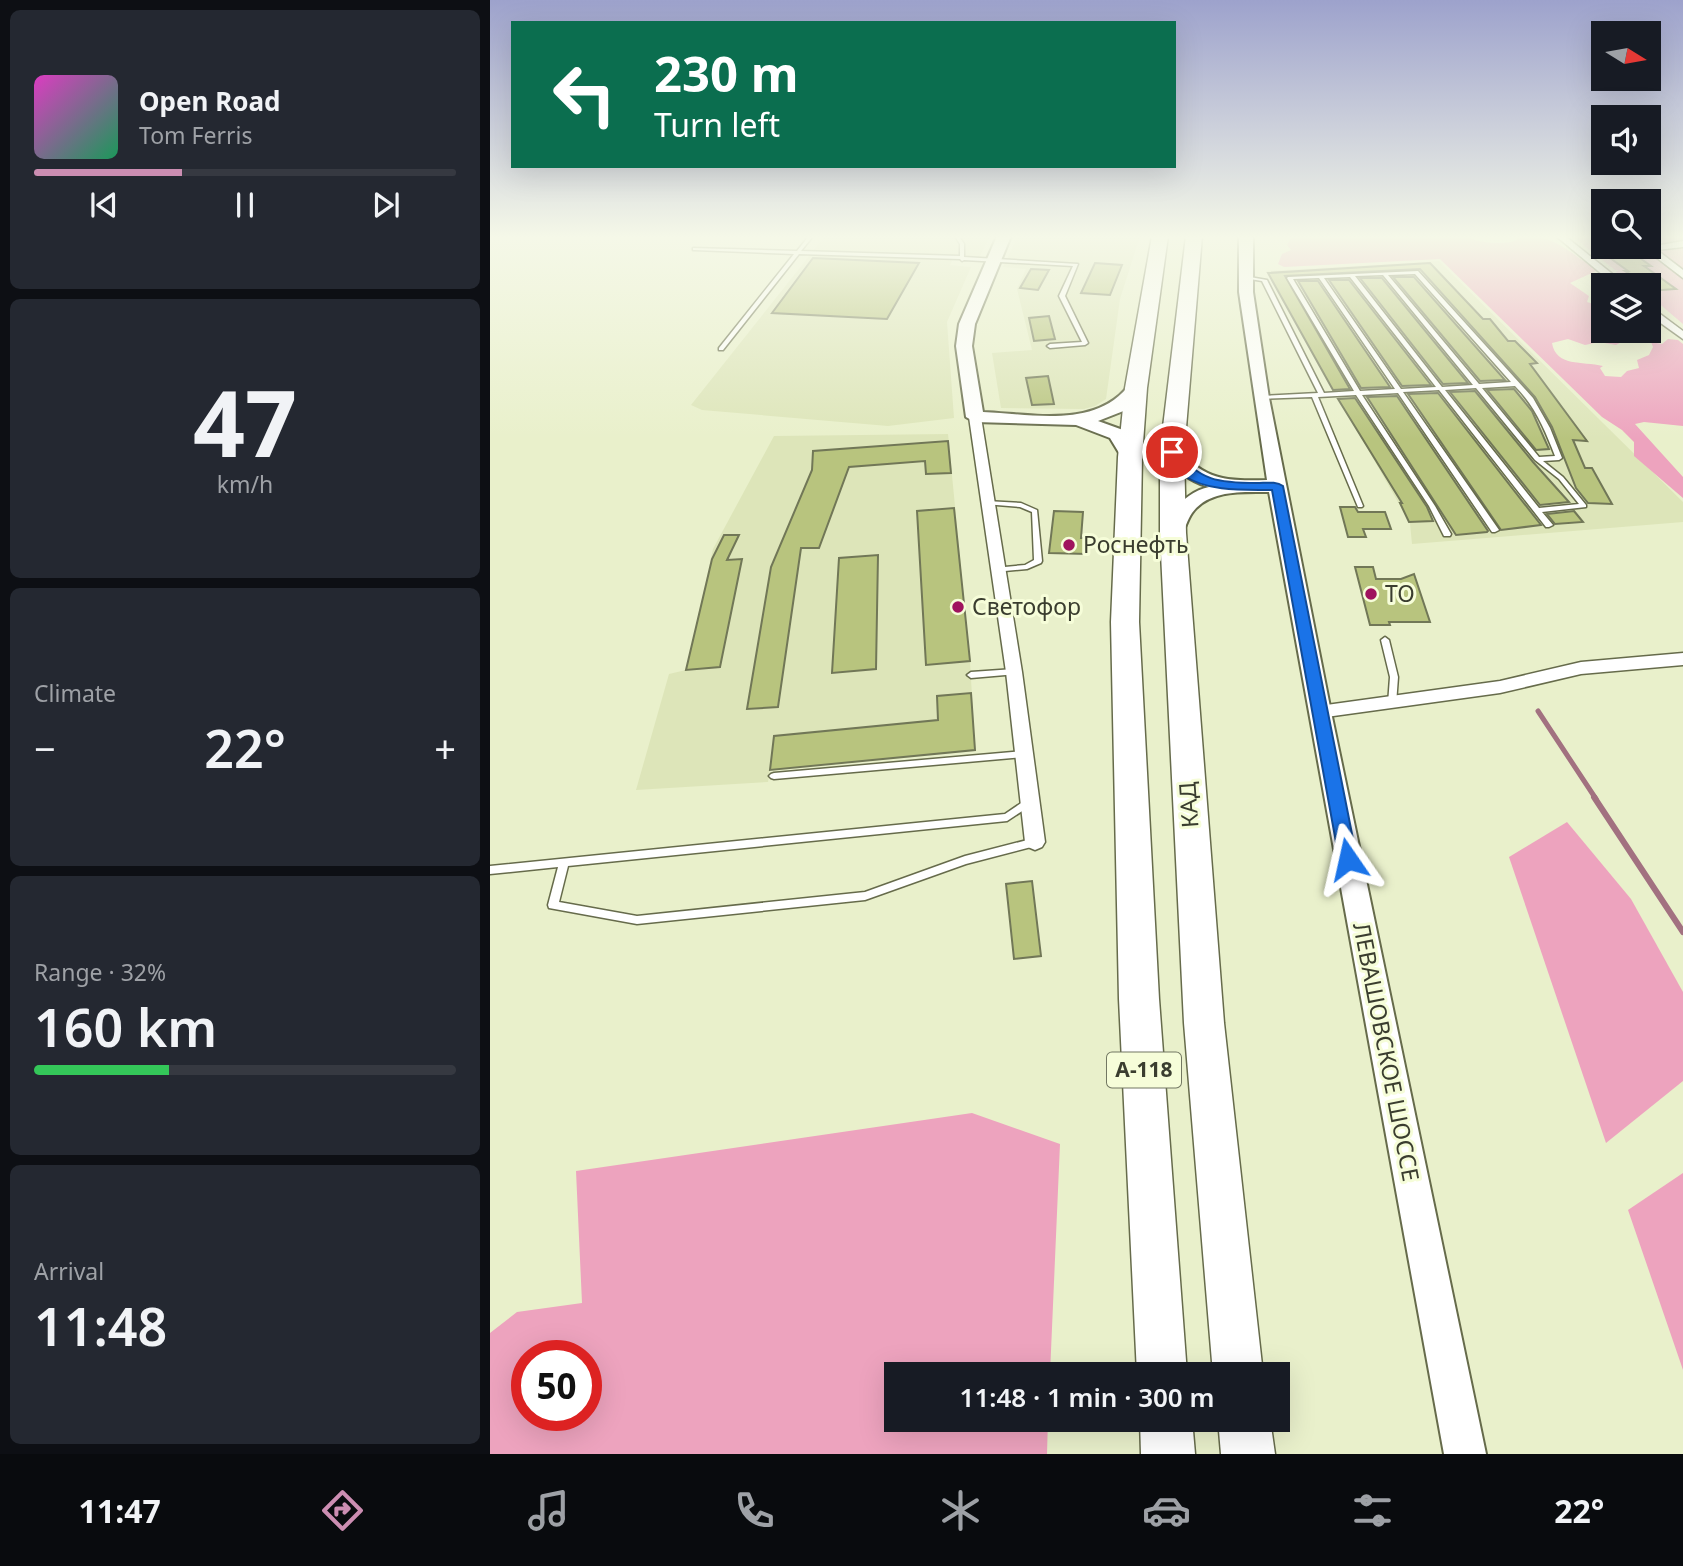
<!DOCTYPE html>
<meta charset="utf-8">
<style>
:root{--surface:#171b24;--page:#242831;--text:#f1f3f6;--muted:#9ea1a6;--line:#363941;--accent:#cc8eb2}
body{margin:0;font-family:"Noto Sans",sans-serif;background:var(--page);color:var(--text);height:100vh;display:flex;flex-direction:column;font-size:26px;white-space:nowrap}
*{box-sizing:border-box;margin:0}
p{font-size:23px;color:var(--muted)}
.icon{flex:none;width:38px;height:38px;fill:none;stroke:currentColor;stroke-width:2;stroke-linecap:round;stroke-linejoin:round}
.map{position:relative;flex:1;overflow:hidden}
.side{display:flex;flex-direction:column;gap:10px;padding:10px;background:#0d0f14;width:490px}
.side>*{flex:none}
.guide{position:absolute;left:21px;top:21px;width:665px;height:147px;border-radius:0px;box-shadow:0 7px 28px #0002;background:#0b6e4f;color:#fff;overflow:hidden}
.needle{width:46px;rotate:101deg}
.fabs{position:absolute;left:1101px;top:21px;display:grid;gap:14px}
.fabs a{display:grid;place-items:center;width:70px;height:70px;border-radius:0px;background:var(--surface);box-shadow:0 7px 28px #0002;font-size:35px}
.speed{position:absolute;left:21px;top:1340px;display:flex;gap:14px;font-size:35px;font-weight:700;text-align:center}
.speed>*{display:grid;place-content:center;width:91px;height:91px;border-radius:50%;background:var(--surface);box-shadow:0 7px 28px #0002;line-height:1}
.speed .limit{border:10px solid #d22;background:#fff;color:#111}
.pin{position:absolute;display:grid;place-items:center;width:60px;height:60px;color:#fff;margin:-30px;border:4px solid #fff;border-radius:50%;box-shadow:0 2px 7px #0007}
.me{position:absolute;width:77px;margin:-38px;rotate:349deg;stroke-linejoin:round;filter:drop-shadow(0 0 5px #0008)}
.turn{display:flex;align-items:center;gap:24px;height:147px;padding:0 28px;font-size:32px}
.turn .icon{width:91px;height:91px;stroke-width:2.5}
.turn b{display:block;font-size:49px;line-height:60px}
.big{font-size:52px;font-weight:600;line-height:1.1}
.side .card{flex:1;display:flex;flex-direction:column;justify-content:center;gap:10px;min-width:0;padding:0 24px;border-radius:10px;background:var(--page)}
.side .dial{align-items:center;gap:0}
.dial b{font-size:91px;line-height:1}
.song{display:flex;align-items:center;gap:21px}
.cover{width:84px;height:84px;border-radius:10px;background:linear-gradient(135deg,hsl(310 70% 55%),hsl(150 70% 35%))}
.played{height:7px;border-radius:4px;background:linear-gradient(90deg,var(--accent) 35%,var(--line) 35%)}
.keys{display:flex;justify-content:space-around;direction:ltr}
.heat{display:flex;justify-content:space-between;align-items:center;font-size:38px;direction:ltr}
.charge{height:10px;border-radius:5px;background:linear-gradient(90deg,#34c759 32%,var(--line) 0)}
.trip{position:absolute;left:394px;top:1362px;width:406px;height:70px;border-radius:0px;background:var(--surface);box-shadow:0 7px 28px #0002;font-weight:600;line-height:70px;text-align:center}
.tabs{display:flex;height:112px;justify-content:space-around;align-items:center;background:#090b0e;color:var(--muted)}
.tabs .icon{width:49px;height:49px}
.tabs .selected{color:var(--accent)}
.tabs b{font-size:32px;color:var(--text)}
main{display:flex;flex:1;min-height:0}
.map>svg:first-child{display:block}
</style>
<main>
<section class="side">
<div class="card">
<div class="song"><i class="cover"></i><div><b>Open Road</b><p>Tom Ferris</p></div></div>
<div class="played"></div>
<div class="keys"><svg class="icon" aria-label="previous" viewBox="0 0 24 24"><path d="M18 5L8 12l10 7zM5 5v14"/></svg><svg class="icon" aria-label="pause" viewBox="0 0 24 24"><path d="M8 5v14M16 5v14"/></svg><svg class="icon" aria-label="next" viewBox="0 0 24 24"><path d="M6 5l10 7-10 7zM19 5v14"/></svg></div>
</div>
<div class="card dial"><b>47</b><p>km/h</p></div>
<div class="card"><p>Climate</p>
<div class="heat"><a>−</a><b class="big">22°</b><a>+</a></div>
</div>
<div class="card"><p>Range · 32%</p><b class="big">160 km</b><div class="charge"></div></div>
<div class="card"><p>Arrival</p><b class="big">11:48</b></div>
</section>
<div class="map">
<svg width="1193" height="1454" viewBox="0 0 1193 1454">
<rect width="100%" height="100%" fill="#e9f0cb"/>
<g fill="#dde5b9">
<polygon points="335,236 500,236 489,258 464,257 460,265 481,267 457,322 464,418 398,426 212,410 201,405"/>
<polygon points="528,236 650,236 630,299 616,399 605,406 594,409 511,408 502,353 542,350 527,289 536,269 513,267"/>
<polygon points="949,261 1193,502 1193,522 922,544 920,523 776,271"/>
<polygon points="458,434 480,661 485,750 280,770 278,782 146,790 179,674 196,670 223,549 284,436"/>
</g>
<polygon fill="#f1b6cb" points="1082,236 1113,236 1113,247 1158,247 1159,236 1193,236 1193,324 1159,295 1158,285 1147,285 1137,277 1132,277 1126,272 1129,270 1125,270"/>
<g fill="#eda3be" fill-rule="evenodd">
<path d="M814,236h162c12,7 34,9 48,5 3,-1 6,-4 10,-4 22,-2 38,8 55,21 7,5 12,5 17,13l-26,12 19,13 -2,6 13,4 3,25h19l9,6 -15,8 -17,-3 -14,3 -17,-6 -16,4c4,24 30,18 51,23l-3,2 5,8 16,1 6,-6 12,-3 -2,-8 12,-5 4,-8 -2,-5 11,2 6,-5 10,1 5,4v82l-39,-4 -9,2 48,53v21l-49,-42v-14l-12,-12 -20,-13 -162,-158 -156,8 -6,-3 4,-10 9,-4 -4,-5 3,-6z"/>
<polygon points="1077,822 1141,899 1193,992 1193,1081 1116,1143 1019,857"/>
<path d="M482,1113l88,31 -10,230h-154v45h152l-1,35h-557v-121l27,-21 65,-9 -6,-132zM37,1356h59v60h-59z"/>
<polygon points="1193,1173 1193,1370 1138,1210"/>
</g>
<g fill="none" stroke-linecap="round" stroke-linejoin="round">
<polyline stroke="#a27180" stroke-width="5" points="1048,711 1106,799"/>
<polyline stroke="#a27180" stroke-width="6" points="1104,797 1193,932"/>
</g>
<g fill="#b8c47e" stroke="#717757" stroke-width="2">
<polygon points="1136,248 1161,266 1154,266 1186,289 1158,291 1158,285 1135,271 1138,271 1109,250"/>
<polygon points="323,258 429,263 397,319 282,313"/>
<polygon points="605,263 632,265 620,295 591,293"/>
<polygon points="940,263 993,319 1000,319 1018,341 1025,341 1047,363 1040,364 1097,441 1083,440 1095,468 1102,468 1122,504 1098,503 1086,488 1062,427 1045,397 930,269 795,276 860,389 843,390 778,273"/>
<polygon points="541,269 559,270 548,290 530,288"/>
<polygon points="903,277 924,277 1015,380 990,381"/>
<polygon points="870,278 892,278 978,383 953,384"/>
<polygon points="839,280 859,280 941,385 912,386"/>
<polygon points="808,281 828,281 900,387 871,388"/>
<polygon points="559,316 565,339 544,341 539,318"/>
<polygon points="558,376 564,404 542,405 536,378"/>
<polygon points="1024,389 1042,411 1059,449 1046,450 997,390"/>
<polygon points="985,391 1043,462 1079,502 1050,505 960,392"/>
<polygon points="948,393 1051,525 1011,530 918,394"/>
<polygon points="907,396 998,531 997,532 966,535 877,397"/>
<polygon points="865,398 937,507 943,521 919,522 910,503 912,503 848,399"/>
<polygon points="458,441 461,473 436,474 435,461 359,467 329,548 311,548 288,707 257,709 281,567 322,470 323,451"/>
<polygon points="850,507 865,507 868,512 895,512 901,529 873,529 876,537 858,537"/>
<polygon points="464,508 480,661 436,665 427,511"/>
<polygon points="564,511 593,512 591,538 598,538 597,554 559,553"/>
<polygon points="1084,511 1093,522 1065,524 1057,514"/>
<polygon points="234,535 249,535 237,560 252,559 230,667 196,670 222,559"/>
<polygon points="388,555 386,669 342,673 349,558"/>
<polygon points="865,567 883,567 886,579 911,579 924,574 940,622 899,622 900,625 880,625"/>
<polygon points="481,693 485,750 280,770 284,736 448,720 447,696"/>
<polygon points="542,881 551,956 524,959 516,884"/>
</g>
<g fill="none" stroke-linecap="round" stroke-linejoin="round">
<defs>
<g id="service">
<polygon points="319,236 323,236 311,251 470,256 470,244 465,236 469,236 474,244 474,257 588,264 575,296 598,343 595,345 560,348 557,346 560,344 592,342 569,296 583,266 474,260 472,261 470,259 309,254 233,350 229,350 229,348 304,254 205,250 203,250 203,248 307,251"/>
<path d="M928,271l115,127 17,30 12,30 -3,2 -16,1 20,16 23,28v2l-44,5 11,13 -4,2h-3l-107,-137 -36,2 96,138 -4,2h-3l-94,-139 -36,2 73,111 16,28 -1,2h-6l-15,-30 -73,-111 -38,2 45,109 -1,1h-4l-46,-110 -53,2v-2l2,-1 57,-3 -56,-112 -18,-3v-2l23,4 57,113 30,-2 -67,-113 1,-1zM925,274l96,108 -32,2 -91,-109zM893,275l90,110 -31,2 -87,-111zM860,277l86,110 -35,2 -77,-111zM829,278l76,111 -35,2 -67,-112zM1025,386c20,20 30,44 40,70l-16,1 -57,-69zM986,388l59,72 24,19 20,25 -40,4 -94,-118z"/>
<polygon points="496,501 531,503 547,510 552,561 551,563 537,569 504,572 504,568 535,565 544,560 542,512 530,507 494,504 494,502"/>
<polygon points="895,637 899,640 908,677 906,704 902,707 898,704 900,677 891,640"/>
<polygon points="524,669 527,670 528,672 527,674 481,678 477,675 481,672"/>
<polygon points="534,751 537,752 538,754 537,756 534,757 284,779 281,778 279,776 281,774 284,773"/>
<polygon points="540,797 543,798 545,801 543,804 517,821 78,866 69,902 147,916 375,892 475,856 545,838 548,839 550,842 548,845 545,846 476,864 375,900 147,924 59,908 58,905 68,867 0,874 0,866 515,814"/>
</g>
<g id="minor">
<polygon points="1066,236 1075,236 1136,285 1125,285"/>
<polygon points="1193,241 1193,247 1167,250 1193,270 1193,278 1154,248"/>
<polygon points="1158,305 1193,331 1193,339 1158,314"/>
<polygon points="485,413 491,417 532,672 555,842 552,847 545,850 538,847 535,842 516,672 479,417"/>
<polygon points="1193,653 1193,665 1091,674 1010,693 829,718 820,712 829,706 1010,681 1091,662"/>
</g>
<g id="secondary">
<path d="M507,236h14l-36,88 -3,22 11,66c49,2 114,17 147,-28h12l2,4 -18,22 -28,11 25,9 16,27 -3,4h-12l-14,-23 -34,-13 -101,-3 -9,-5 -10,-71 3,-22z"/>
<path d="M749,236h14v56l16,106 62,314 155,742h-42l-175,-962c-25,0 -60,-3 -77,21 -5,7 -7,17 -12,24h-14l-3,-4c10,-23 21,-40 46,-46 -21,-6 -34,-18 -46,-35l3,-4h12c26,33 50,33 89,32l-28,-188z"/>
</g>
<g id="motorway">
<polygon points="662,236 678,236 657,388 652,457 649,622 669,999 697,1374 647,1374 629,999 621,622 628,457 635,388"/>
<polygon points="696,236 712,236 694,452 696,533 734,1023 773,1374 723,1374 694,1023 670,533 670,452"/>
<polygon points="650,1419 702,1419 705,1454 651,1454"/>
<polygon points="728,1419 780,1419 785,1454 731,1454"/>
</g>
</defs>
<use href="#service" stroke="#666b4b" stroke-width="3"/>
<use href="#minor" stroke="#666b4b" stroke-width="3"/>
<use href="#secondary" stroke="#666b4b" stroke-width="4"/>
<use href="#motorway" stroke="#666b4b" stroke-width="3"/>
<use href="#service" fill="#fff" fill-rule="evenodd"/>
<use href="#minor" fill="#fff" fill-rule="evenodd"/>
<use href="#secondary" fill="#fff" fill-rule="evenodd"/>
<use href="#motorway" fill="#fff" fill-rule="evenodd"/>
</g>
<linearGradient id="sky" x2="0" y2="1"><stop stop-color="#9da2cc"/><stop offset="0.54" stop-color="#f5f8e8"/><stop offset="1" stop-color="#f5f8e8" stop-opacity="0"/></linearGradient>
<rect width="1193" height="439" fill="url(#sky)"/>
<path fill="#1a73e8" stroke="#114b97" stroke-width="2" d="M677,450h9c23,31 43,33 81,33 9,0 19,-2 26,3l74,373 -3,5 -6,2 -6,-2 -3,-5 -67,-369c-28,0 -65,2 -89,-15 -7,-5 -12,-16 -17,-23z"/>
<g fill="#9f135e" stroke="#f6fdd9" stroke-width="2.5">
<circle cx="579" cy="545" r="7"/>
<circle cx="881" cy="594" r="7"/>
<circle cx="468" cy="607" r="7"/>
</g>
<g text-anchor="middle" stroke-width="6" stroke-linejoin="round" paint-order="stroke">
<rect fill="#f6fdd9" stroke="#727762" stroke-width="2" x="617" y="1052.5" width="74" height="35" rx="5"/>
<g font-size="21" font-weight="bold" fill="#3a3d2f">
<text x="654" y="1077">А-118</text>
</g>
<g font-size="23" fill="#3a3d2f" stroke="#f6fdd9" text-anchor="start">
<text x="593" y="553">Роснефть</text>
<text x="895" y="602">ТО</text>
<text x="482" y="615">Светофор</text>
</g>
<g font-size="23" fill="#3a3d2f" stroke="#f6fdd9">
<text transform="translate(699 805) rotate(-94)" y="8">КАД</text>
<text transform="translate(896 1052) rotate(79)" y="8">ЛЕВАШОВСКОЕ ШОССЕ</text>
</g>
</g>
</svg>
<div class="fabs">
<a><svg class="needle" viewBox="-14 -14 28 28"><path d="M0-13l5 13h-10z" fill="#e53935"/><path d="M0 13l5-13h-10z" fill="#9ea1a6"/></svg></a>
<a><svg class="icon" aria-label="sound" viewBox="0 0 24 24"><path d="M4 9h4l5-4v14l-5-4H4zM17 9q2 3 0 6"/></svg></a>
<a><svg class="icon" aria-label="search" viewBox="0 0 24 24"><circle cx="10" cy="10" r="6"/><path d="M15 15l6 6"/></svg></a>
<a><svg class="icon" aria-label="layers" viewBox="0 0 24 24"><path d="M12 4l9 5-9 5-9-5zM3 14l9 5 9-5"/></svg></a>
</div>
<div class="speed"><div class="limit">50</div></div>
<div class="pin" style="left:682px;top:452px;background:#d93025"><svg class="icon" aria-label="arrive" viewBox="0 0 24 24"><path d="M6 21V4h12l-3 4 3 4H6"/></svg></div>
<svg class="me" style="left:858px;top:859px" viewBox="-20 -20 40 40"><path d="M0-17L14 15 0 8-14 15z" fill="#1a73e8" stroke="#fff" stroke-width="4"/></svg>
<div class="trip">11:48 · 1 min · 300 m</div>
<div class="guide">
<div class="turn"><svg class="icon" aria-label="left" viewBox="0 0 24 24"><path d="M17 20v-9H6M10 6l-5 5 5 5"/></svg><div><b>230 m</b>Turn left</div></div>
</div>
</div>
</main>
<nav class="tabs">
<b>11:47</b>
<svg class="icon selected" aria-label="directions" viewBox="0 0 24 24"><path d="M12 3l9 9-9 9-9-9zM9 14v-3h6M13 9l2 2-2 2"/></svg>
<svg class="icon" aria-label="music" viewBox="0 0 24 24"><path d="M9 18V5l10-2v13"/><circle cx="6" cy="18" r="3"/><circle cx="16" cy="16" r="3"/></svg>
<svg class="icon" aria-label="phone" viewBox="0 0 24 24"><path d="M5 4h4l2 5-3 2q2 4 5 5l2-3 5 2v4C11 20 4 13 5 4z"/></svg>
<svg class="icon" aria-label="climate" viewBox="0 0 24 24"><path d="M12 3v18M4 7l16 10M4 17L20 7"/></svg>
<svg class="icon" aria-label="car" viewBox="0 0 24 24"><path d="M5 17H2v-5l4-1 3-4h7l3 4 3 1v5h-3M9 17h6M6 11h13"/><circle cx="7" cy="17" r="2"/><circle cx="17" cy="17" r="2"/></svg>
<svg class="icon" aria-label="filters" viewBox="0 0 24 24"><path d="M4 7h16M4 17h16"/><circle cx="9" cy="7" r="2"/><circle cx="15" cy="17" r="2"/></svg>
<b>22°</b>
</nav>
